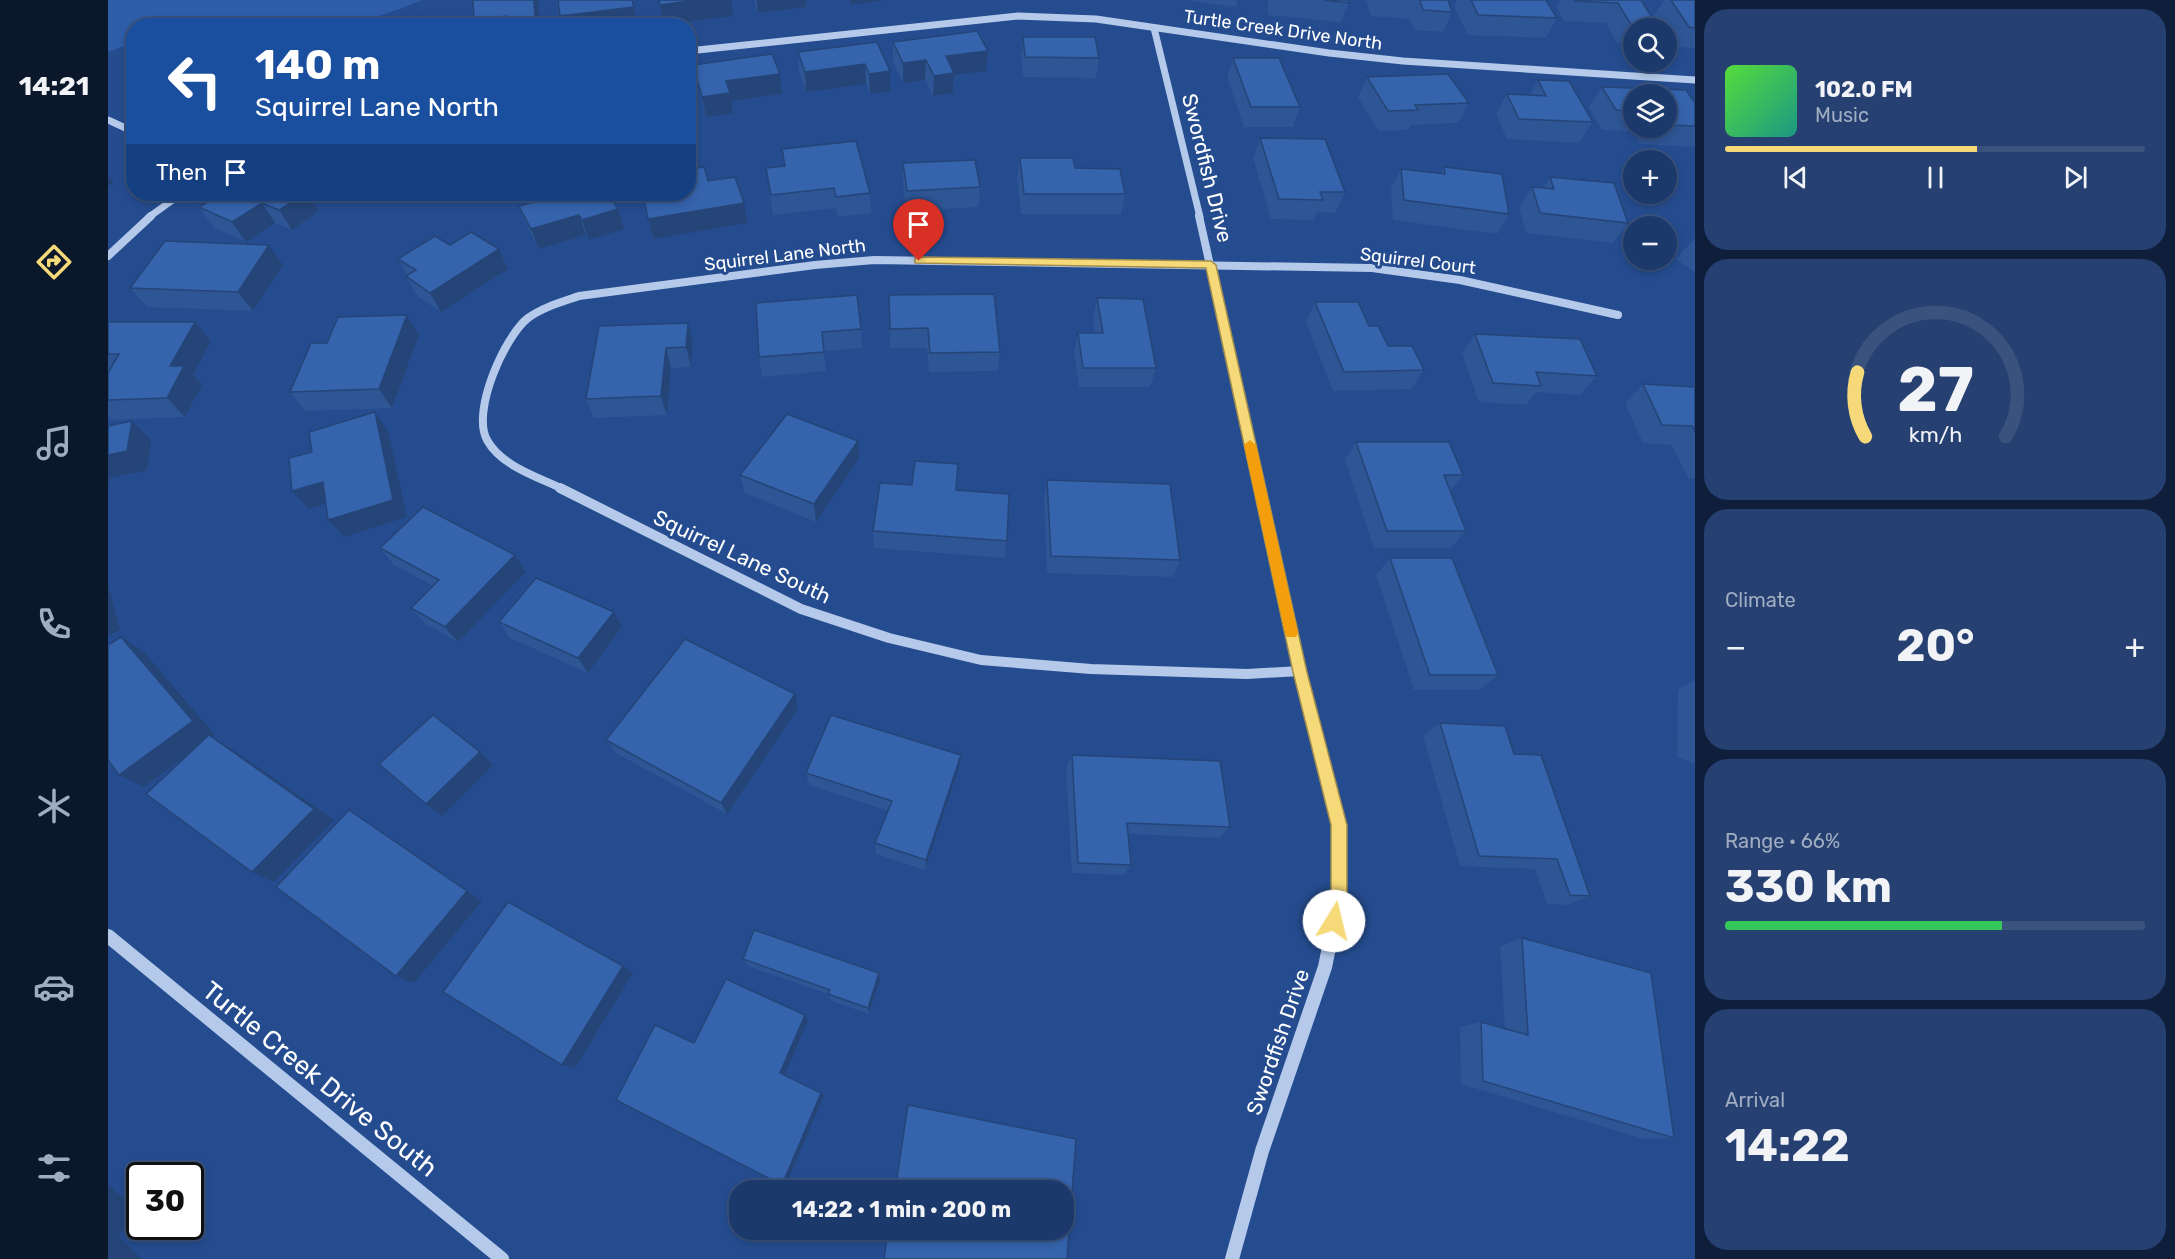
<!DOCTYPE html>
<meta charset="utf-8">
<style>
:root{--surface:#1c396b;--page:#254071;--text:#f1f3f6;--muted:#a0acc1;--line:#3a537e;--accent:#f6d979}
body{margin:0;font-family:Rubik,sans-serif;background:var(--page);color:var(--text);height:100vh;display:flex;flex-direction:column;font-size:22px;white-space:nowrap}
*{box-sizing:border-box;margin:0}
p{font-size:20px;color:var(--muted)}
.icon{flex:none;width:33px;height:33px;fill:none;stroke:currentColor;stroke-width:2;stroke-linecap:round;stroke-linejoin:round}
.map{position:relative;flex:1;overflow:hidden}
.side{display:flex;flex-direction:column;gap:9px;padding:9px;background:#0f1f3b;width:480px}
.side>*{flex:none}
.hud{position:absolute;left:18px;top:18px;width:570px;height:183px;border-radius:24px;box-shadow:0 3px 9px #0003,0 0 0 2px var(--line);background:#1a4fa0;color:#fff;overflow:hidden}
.buttons{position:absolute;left:1515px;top:18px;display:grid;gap:12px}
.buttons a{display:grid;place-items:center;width:54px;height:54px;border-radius:50%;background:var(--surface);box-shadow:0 3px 9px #0003,0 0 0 2px var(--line);font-size:30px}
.speed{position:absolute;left:18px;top:1162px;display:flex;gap:12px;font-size:30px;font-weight:700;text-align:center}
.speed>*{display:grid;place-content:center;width:78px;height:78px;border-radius:50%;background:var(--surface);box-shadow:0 3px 9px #0003,0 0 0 2px var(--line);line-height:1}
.speed .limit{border:3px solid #111;border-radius:9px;background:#fff;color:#111}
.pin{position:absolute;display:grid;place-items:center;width:51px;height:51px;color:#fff;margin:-62px -26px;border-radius:50% 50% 50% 0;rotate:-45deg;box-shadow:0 0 6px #0007}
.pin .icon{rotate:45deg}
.me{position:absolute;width:66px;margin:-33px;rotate:9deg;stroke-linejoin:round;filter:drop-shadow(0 0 4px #0008)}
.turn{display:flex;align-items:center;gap:21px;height:126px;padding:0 30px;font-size:27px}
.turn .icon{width:78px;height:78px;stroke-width:2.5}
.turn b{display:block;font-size:42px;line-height:51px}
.then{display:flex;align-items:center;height:57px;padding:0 30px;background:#0003;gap:12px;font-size:22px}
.big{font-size:45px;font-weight:700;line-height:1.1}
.side .card{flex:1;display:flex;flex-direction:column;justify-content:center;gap:9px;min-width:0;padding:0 21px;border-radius:24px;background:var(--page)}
.side .dial{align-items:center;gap:0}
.dial svg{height:156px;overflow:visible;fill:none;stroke:var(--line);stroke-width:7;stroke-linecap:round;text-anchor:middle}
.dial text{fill:var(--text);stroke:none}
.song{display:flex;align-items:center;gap:18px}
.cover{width:72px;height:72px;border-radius:9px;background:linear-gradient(135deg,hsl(110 70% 55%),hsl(170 70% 35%))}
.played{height:6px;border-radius:3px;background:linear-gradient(90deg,var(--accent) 60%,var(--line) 60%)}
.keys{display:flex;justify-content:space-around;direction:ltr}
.heat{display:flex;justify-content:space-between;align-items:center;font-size:33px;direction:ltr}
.charge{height:9px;border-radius:4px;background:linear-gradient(90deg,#34c759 66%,var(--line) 0)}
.trip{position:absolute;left:621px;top:1180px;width:345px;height:60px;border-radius:24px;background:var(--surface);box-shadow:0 3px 9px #0003,0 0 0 2px var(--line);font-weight:700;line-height:60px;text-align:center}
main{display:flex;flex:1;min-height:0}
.dock{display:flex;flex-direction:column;width:108px;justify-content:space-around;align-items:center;background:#0b172b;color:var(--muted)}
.dock .icon{width:42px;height:42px}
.dock .selected{color:var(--accent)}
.dock b{font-size:27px;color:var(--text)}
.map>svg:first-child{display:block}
</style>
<main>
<nav class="dock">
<b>14:21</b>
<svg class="icon selected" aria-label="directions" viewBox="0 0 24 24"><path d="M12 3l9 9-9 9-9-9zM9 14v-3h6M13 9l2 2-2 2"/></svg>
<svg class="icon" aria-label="music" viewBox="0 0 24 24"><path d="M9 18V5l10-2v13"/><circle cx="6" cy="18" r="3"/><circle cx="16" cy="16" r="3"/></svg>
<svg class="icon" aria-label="phone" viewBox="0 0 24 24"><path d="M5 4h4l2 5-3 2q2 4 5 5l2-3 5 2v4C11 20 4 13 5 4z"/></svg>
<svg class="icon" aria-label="climate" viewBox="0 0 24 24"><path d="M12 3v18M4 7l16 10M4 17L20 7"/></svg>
<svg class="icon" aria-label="car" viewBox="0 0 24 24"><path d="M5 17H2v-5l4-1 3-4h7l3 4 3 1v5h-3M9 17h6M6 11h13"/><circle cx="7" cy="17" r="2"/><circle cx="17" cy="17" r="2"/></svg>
<svg class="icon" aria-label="filters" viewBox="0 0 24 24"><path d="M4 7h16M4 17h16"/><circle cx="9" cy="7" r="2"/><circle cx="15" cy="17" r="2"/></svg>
</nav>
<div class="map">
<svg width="1587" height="1259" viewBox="0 0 1587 1259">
<rect width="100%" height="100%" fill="#254c8f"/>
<polygon fill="#2f5da7" points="0,0 315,0 247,25 26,26 25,43 0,52"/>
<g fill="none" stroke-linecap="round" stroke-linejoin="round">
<g stroke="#b5caeb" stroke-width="7">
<polyline points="1046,28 1092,217"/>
<polyline points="580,51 910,16 988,19 1221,53 1295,61 1587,80"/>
<polyline points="0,120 26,132"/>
<polyline points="41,217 73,194"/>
</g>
<g stroke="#b5caeb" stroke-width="8">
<polyline points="1091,216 1152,489"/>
<polyline points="0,256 43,216"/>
<path d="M455,489c-25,-12 -62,-23 -76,-49 -16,-29 18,-104 41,-122 15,-11 34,-16 51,-22l236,-31 59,-5 498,8 88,12 158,35"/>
</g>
<g stroke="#b5caeb" stroke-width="10">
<polyline points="452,488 693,609 781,638 873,660 983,669 1139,674 1192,671"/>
<polyline points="1152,488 1192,671 1231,831"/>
</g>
<g stroke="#b5caeb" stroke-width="14">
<polyline points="0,936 394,1259"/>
<polyline points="1124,1259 1154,1151 1217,967 1231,898 1231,830"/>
</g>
</g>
<g fill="#2e5594" fill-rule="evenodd">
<polygon points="646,0 698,0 698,7 650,13"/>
<polygon points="1078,0 1130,0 1128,7"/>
<polygon points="1160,0 1241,0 1241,3 1233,22 1160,15"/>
<polygon points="1258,0 1340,0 1344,12 1335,32 1306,30 1302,19 1263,16"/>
<polygon points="1349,0 1438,0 1449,18 1438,38 1360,35 1346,6"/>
<polygon points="1452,0 1533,0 1548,24 1545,28 1526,28 1526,44 1509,43 1498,23 1456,21 1448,6"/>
<polygon points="1556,0 1587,0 1587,48 1567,47 1558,34 1558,28 1555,28 1546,15"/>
<polygon points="915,37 991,58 988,78 915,77 913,57"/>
<polygon points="769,42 782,91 762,94 758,84 698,92 691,72 690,52"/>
<polygon points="785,42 878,71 846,75 845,93 825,96 817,80 795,83 785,62"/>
<polygon points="1125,58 1192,107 1185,127 1136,127 1119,78"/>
<polygon points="585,65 674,94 623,101 625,113 598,117 589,85"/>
<polygon points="1259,77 1361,103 1350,123 1303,125 1300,130 1270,131 1250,97"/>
<polygon points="1430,80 1485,122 1471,143 1399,139 1388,114 1399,94 1422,95"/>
<path d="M1494,87l84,3 9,13v44l-55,-3 -8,-13 -30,-1 -13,-23zM1526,94h32v34h-32z"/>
<polygon points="1152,138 1237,192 1227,213 1209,212 1206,220 1163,219 1145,158"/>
<polygon points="674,149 762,193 763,213 730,217 728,208 665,215 658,168 676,166"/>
<polygon points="912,158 967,168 1017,194 1013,214 913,214 909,178"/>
<polygon points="795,163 872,187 871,207 798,211 795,183"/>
<polygon points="1336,167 1401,214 1389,234 1285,220 1283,189 1293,169 1333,174"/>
<polygon points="1442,177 1520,223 1505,243 1418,233 1411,207 1424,187 1435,188"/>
<polygon points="113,194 205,194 202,196 211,211 184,230 167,223 138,242 106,228 91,207"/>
<polygon points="427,194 501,194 510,209 516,229 481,240 478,235 431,249 419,226 411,206 430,201"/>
<polygon points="1587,238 1587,272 1568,259"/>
<polygon points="342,245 391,249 400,269 333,312 309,296 298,276 299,275 290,259"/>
<polygon points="175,265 145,311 39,307 22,288"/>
<polygon points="781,295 892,352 889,371 821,372 819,348 782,348"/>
<polygon points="989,298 1048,368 1042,387 971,387 966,352 970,333 987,333 985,318"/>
<polygon points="1207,302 1280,346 1316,370 1303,389 1225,391 1198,322"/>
<polygon points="648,303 753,329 754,348 716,351 718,371 654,377 651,357"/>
<polygon points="299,315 311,335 284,408 197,411 182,392 219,343"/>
<polygon points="0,322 103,341 85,375 94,385 77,417 3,420 0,416"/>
<polygon points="580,323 585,343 583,367 563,368 559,415 486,418 478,399"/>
<polygon points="1367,334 1489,376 1472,395 1428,392 1418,405 1371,402 1354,353"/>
<polygon points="1535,384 1587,387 1587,478 1580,478 1564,445 1535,443 1517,403"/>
<polygon points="750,441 751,459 708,522 637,493 632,475"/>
<polygon points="1248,442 1355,475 1342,492 1358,531 1343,548 1266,548 1237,460"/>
<polygon points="939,480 1072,560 1065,577 939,573 936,498"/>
<polygon points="765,531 899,541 896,558 766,548"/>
<polygon points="272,548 407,555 418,572 350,642 317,624 303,608 325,586 286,565"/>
<polygon points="1282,558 1390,675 1372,690 1306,690 1268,575"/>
<polygon points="391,622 514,627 480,673 402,638"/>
<polygon points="1587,680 1587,764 1569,757 1570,690"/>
<polygon points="690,708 619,814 508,753 498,740"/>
<polygon points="1332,723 1406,754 1482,896 1459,905 1439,904 1427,869 1352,866 1315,736"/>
<polygon points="964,755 1122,827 1111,838 1020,834 1023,865 1015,875 964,873 958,768"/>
<polygon points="851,768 817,870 768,854 767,843 780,811 701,785 698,773"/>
<polygon points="1414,938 1566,1138 1536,1139 1353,1084 1352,1027 1373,1022 1397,1029 1392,946"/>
<polygon points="635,959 772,980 761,1014 723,1001 720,994 640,966"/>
</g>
<g fill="#254578">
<polygon points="426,0 430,0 430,2 432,26 368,26 366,20"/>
<polygon points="524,0 530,26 455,26 452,16"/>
<polygon points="589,0 623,0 625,16 556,24 552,5"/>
<polygon points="649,0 698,0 698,7 650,13"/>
<polygon points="742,0 779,0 742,5"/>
<polygon points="880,51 878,71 846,75 845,93 825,96 826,76 838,56"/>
<polygon points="818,60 817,80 795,83 795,63"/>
<polygon points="757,64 758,84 698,92 697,72"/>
<polygon points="782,71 782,91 762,94 761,74"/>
<polygon points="672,74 674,94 623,101 625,113 598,117 594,97 618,81"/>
<polygon points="0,175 6,182 0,187"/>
<polygon points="186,194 205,194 202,196 211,211 184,230 171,210"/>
<polygon points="154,203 167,223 138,242 124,222"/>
<polygon points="636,203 639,223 546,239 540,219"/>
<polygon points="510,209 516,229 481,240 474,220"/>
<polygon points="471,215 478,235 431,249 423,229"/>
<polygon points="161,245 175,265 145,311 130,292"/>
<polygon points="391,249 400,269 333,312 322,293"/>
<polygon points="299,315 311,335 284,408 271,389"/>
<polygon points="87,322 103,341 85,375 94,385 77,417 59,398 62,366"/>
<polygon points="580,323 585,343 583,367 578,347"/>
<polygon points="558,348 563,368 559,415 553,396"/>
<polygon points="267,412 280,431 299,517 236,537 220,520"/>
<polygon points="24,421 43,440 39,470 2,478 0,488 0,455"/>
<polygon points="750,441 751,459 708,522 706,504"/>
<polygon points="215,482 230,500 201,509 184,491"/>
<polygon points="407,555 418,572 350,642 337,627"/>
<polygon points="0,584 12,630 0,636"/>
<polygon points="506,612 514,627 480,673 470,658"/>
<polygon points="13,637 36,652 107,735 104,737 122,748 226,820 166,882 144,872 104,737 36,787 11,775"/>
<polygon points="687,694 690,708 619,814 613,803"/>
<polygon points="372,752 385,765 334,816 318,804"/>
<polygon points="853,755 851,768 817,870 818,860"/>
<polygon points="241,810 374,901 306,983 288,976"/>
<polygon points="515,966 525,973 467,1068 454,1065"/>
<polygon points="771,973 772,980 761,1014 760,1008"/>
<polygon points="697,1015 700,1021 676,1076 672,1073"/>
<polygon points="713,1093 716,1095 678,1185 674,1185"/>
<polygon points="0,1184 30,1212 10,1236 34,1259 0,1259"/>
</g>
<g fill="#3563ac" stroke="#254578" stroke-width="1.5">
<polygon points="365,0 426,0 427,17 398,21 398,16 366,20"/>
<polygon points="450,0 524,0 526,7 452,16"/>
<polygon points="551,0 589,0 552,5"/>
<polygon points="1216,0 1241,0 1241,3"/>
<polygon points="1312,0 1340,0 1344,12 1315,10"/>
<polygon points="1363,0 1438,0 1449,18 1370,15"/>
<polygon points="1466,0 1533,0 1548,24 1522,23 1510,3 1467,1"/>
<polygon points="1563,0 1587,0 1587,28 1581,27"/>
<polygon points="311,16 317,26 272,26"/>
<polygon points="869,31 880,51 838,56 846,73 826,76 818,60 795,63 785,42"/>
<polygon points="915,37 987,37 991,58 917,57"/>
<polygon points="769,42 782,71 761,74 757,64 697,72 690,52"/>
<polygon points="664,54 672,74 618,81 622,93 594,97 585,65"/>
<polygon points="1125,58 1171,58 1192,107 1143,107"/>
<polygon points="1340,74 1361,103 1307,105 1310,110 1280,111 1259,77"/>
<polygon points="1430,80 1461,81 1485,122 1411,119 1399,94 1438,96"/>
<polygon points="1494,87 1578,90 1587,103 1587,126 1558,125 1558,94 1526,94 1526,111 1508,110"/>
<polygon points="1152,138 1217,139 1237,192 1212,192 1215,200 1171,199"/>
<polygon points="748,141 762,193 728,197 726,188 663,195 658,168 677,166 674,149"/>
<polygon points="912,158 965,158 967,168 1012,169 1017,194 916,194"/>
<polygon points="867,160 872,187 799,191 795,163"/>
<polygon points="596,167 600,181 627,177 636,203 540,219 535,194 580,194 580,169"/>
<polygon points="1336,167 1394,174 1401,214 1296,200 1293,169 1337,174"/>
<polygon points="1442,177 1506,183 1520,223 1432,213 1424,187 1446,189"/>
<polygon points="113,194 195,194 171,210 154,203 124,222 91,207"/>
<polygon points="429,194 501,194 510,209 474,220 471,215 423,229 411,206 433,200"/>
<polygon points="363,232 391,249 322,293 298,276 308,270 290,259 327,236 342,245"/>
<polygon points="57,241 161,245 130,292 22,288"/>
<polygon points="886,294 892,352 822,353 820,328 782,329 781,295"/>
<polygon points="749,295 753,329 714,332 716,352 651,357 648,303"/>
<polygon points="989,298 1035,299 1048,368 975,368 970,333 995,333"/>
<polygon points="1207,302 1250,302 1261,326 1270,326 1280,346 1304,346 1316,370 1236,372"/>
<polygon points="299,315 271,389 182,392 203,343 219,343 230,317"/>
<polygon points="0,322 87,322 62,366 76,366 59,398 0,400 0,373 11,354 0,354"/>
<polygon points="580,323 578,347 558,348 553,396 478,399 491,326"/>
<polygon points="1367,334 1472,339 1489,376 1428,372 1433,386 1385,383"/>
<polygon points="1535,384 1587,387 1587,432 1584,426 1554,425"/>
<polygon points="267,412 285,500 220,520 215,482 184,491 181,458 204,452 201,432"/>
<polygon points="679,414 750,441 706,504 632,475"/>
<polygon points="24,421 19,451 0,455 0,426"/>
<polygon points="1248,442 1341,442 1355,475 1336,475 1358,531 1279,531"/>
<polygon points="807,461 850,464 848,490 901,494 899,541 765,531 772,483 804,485"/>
<polygon points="939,480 1062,484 1072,560 943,556"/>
<polygon points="315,507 407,555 337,627 303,608 331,580 272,548"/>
<polygon points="1282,558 1344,558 1390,675 1322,675"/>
<polygon points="428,578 506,612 470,658 391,622"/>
<polygon points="13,637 85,721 11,775 0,760 0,645"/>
<polygon points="577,639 687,694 613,803 498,740"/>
<polygon points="325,715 372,752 318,804 271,764"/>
<polygon points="723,715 853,755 818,860 767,843 784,801 698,773"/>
<polygon points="1332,723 1397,726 1406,754 1433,755 1482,896 1462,895 1449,859 1371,856"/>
<polygon points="101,735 206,809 144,872 38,794"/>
<polygon points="964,755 1112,761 1122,827 1019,823 1023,865 970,863"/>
<polygon points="241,810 359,891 288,976 168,887"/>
<polygon points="400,902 515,966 454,1065 335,992"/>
<polygon points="646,930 771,973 760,1008 720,994 722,990 635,959"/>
<polygon points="1414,938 1543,973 1566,1138 1375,1081 1373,1022 1420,1035"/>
<polygon points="618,979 697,1015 672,1073 713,1093 674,1185 508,1100 547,1025 586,1043"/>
<polygon points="800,1105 968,1139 959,1259 776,1259 780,1230 956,1230 956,1191 787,1191"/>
</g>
<polygon fill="#f6d979" stroke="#a08d4f" stroke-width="1.5" points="811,257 1103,261 1108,265 1199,672 1239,825 1239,898 1232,927 1226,930 1220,927 1218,921 1223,898 1223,825 1185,672 1098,268 807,263 807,258"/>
<polygon fill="#f59e0b" points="1142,440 1148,445 1190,633 1188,637 1179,637 1177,633 1136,445"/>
<g text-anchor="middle" stroke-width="6" stroke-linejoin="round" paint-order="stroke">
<g font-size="18" fill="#fff" stroke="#254c8f">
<text transform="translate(1175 30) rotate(8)" y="6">Turtle Creek Drive North</text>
<text transform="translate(677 255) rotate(-7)" y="6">Squirrel Lane North</text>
<text transform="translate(1310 261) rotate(7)" y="6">Squirrel Court</text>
</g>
<g font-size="21" fill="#fff" stroke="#254c8f">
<text transform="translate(1099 168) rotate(76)" y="7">Swordfish Drive</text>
<text transform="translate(634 557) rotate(25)" y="7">Squirrel Lane South</text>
<text transform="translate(1170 1042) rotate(-71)" y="7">Swordfish Drive</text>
</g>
<g font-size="26" fill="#fff" stroke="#254c8f">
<text transform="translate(212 1079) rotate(39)" y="9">Turtle Creek Drive South</text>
</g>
</g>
</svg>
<div class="buttons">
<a><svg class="icon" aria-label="search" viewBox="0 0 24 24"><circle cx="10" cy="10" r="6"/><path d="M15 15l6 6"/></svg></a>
<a><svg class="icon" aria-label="layers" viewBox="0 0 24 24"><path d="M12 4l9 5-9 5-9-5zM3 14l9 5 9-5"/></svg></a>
<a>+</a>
<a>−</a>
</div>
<div class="speed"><div class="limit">30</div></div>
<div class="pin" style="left:811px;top:261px;background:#d93025"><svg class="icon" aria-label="arrive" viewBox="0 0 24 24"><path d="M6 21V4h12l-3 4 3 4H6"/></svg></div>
<svg class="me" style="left:1226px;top:921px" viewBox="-20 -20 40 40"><circle r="19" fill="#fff"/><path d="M0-13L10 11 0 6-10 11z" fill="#f6d979"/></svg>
<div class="trip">14:22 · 1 min · 200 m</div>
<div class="hud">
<div class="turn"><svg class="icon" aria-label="left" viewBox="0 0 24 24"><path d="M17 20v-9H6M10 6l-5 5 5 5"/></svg><div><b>140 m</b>Squirrel Lane North</div></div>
<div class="then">Then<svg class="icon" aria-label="arrive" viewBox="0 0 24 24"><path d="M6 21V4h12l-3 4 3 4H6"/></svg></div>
</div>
</div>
<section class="side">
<div class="card">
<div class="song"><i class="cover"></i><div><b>102.0 FM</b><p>Music</p></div></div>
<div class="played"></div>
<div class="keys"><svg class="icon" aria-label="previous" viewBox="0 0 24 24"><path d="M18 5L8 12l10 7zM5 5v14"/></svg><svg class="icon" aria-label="pause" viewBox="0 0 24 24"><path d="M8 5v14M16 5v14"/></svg><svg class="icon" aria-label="next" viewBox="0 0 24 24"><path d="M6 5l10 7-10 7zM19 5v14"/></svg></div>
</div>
<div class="card dial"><svg viewBox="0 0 100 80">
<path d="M14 69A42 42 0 1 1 86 69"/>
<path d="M14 69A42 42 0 0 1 10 36" stroke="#f6d979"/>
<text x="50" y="56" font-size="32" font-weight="700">27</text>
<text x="50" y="72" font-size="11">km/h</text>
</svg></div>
<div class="card"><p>Climate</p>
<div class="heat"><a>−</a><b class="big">20°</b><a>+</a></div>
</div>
<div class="card"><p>Range · 66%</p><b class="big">330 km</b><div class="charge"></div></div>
<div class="card"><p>Arrival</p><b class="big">14:22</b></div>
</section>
</main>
